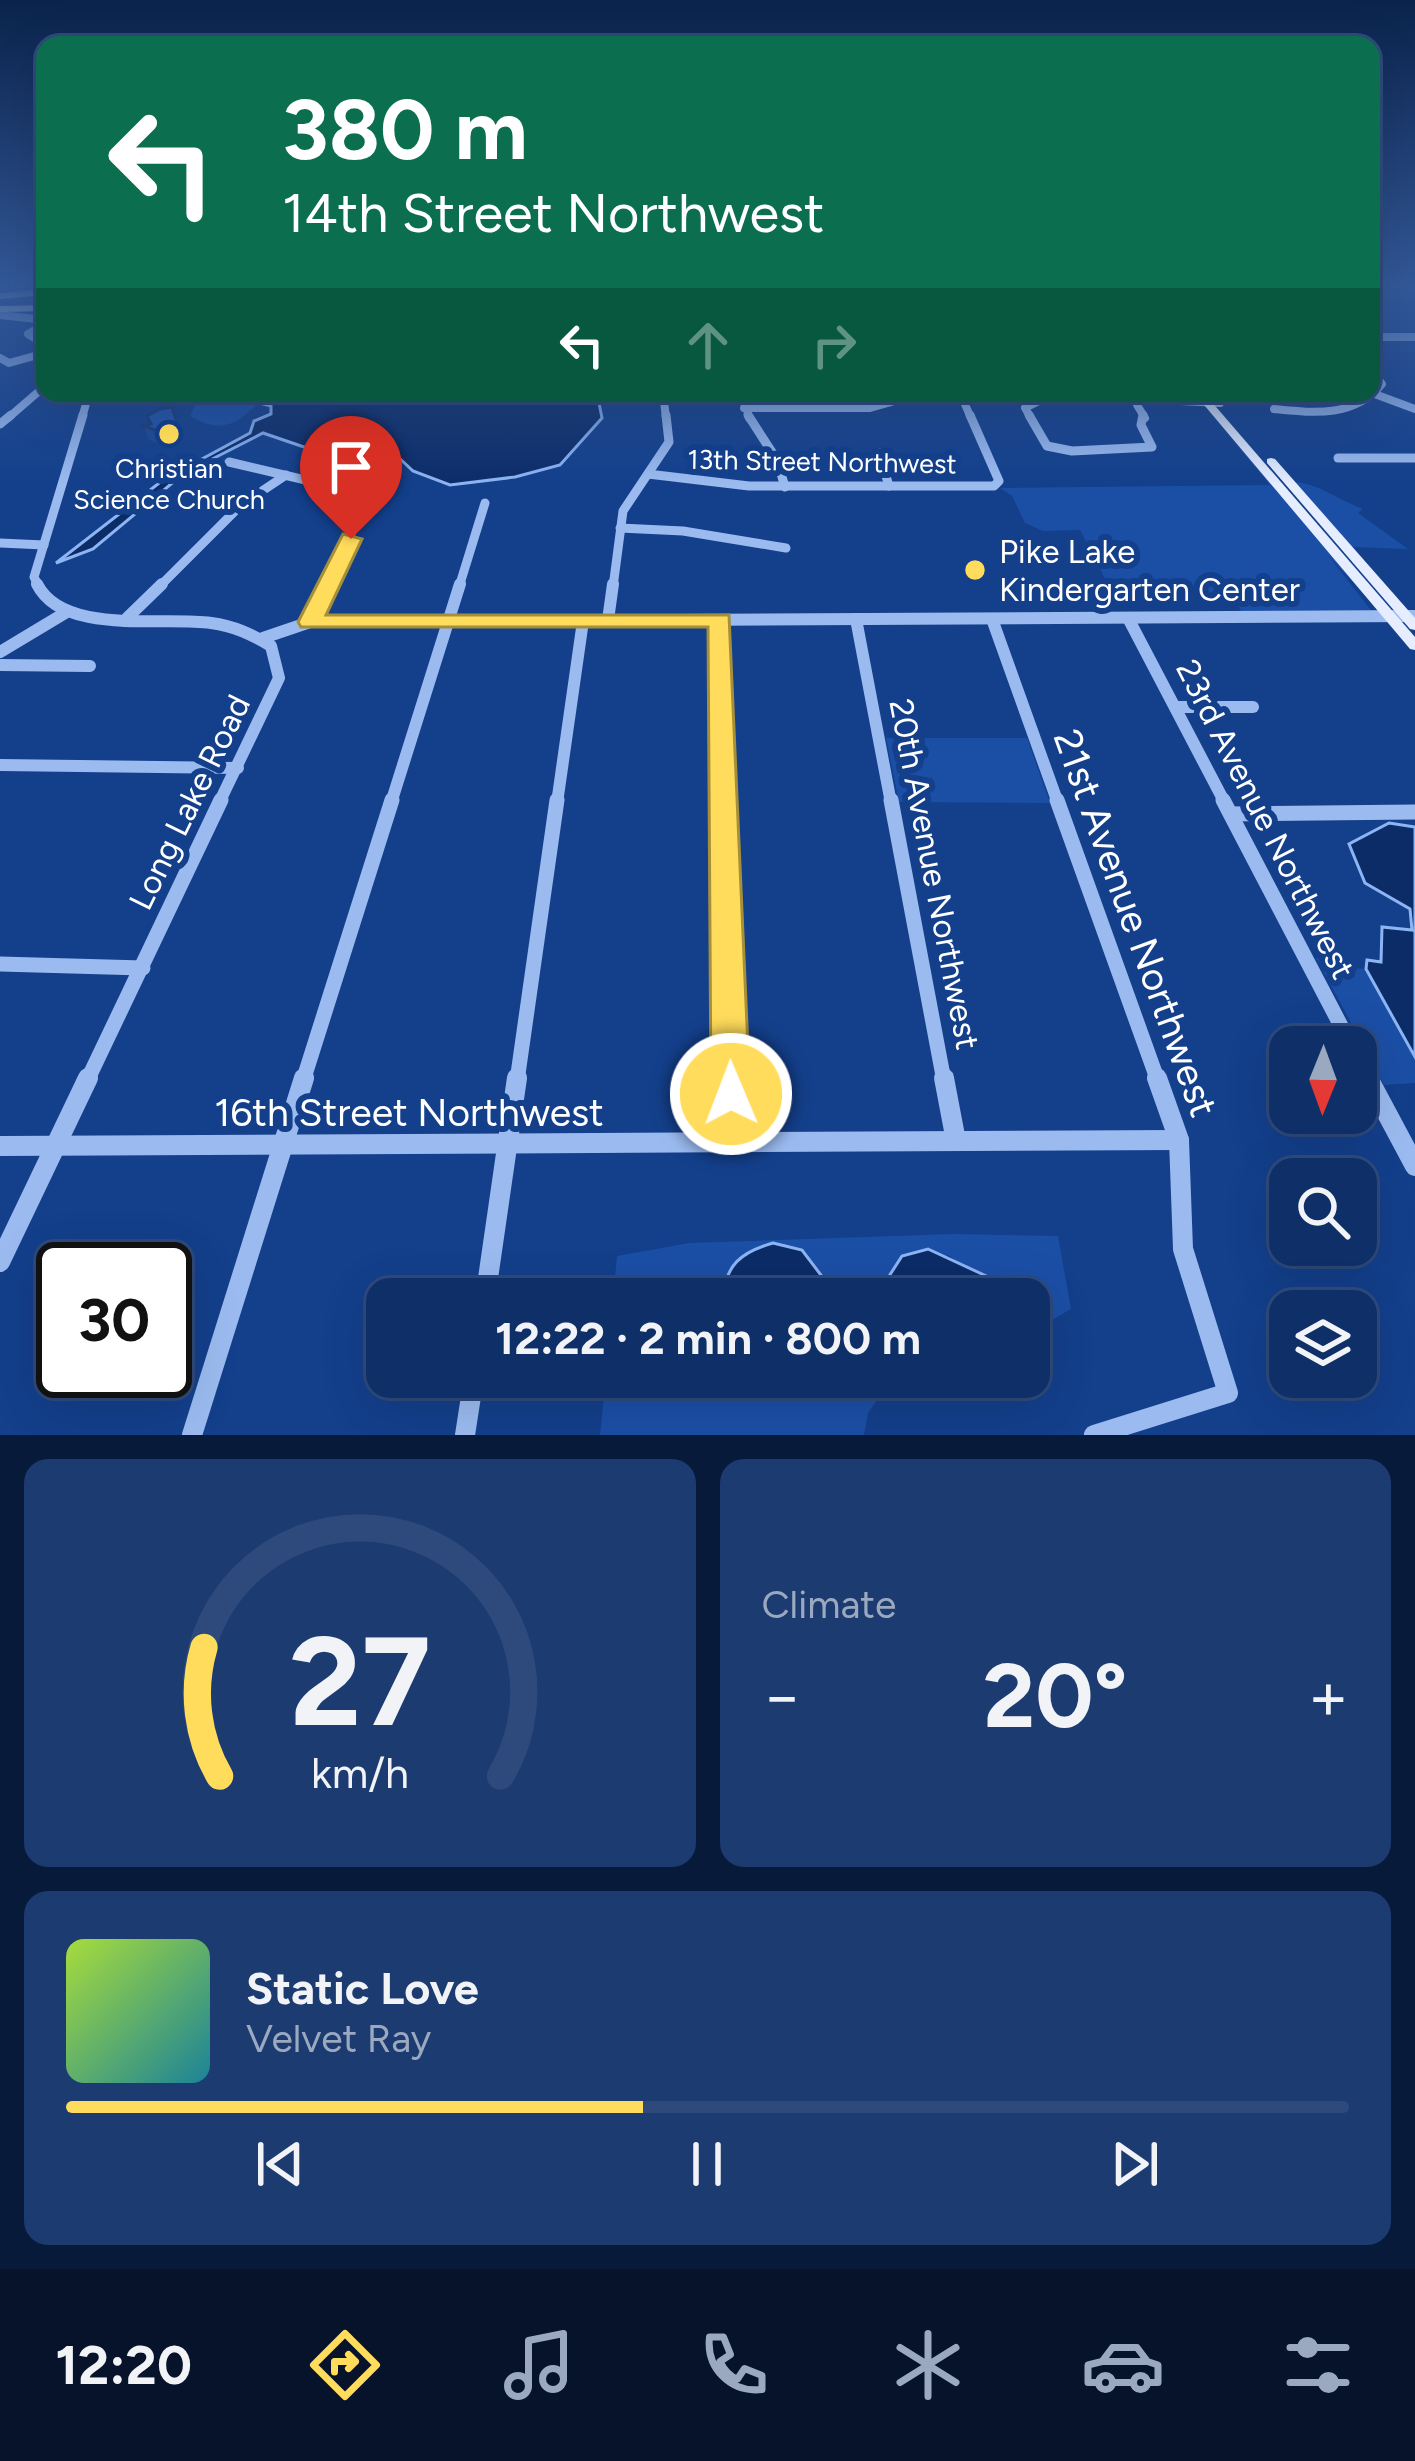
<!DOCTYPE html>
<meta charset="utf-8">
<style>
:root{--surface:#0e2f68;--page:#1c3b71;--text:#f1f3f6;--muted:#9ba9c0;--line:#2e4a7c;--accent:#ffdc5b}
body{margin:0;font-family:Figtree,sans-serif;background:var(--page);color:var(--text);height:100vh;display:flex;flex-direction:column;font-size:45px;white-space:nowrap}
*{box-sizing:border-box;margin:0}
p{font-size:39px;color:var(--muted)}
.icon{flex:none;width:66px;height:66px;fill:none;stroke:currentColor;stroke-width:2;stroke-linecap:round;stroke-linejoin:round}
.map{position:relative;height:1435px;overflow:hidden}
.details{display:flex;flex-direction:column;gap:24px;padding:24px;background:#081a39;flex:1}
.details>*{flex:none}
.banner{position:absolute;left:36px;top:36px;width:1344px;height:366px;border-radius:24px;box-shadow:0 12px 48px #0002,0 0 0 3px var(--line);background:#0b6e4f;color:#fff;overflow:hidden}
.needle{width:78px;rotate:181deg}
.tools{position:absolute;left:1269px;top:1026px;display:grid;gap:24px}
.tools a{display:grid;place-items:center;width:108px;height:108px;border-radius:24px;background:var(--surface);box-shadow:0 12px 48px #0002,0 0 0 3px var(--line);font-size:60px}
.speed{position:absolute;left:36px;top:1242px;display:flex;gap:24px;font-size:60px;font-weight:700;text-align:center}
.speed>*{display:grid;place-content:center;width:156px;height:156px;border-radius:50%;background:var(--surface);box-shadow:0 12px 48px #0002,0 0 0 3px var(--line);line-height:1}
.speed .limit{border:6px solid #111;border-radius:18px;background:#fff;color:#111}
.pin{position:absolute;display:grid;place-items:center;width:102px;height:102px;color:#fff;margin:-123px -51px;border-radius:50% 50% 50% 0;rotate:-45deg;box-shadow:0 0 12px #0007}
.pin .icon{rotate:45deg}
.me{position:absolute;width:132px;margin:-66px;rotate:359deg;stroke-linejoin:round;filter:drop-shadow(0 0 9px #0008)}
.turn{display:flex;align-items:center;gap:42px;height:252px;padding:0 48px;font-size:54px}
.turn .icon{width:156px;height:156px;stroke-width:2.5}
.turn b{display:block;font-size:84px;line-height:102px}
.lanes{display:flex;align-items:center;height:114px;padding:0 48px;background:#0003;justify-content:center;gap:60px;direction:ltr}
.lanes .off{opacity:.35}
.big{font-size:90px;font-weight:700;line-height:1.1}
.details .card{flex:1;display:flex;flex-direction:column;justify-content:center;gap:18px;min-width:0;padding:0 42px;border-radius:24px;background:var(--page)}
.details .dial{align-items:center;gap:0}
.dial svg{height:312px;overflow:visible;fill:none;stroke:var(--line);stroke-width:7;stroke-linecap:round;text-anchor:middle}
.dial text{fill:var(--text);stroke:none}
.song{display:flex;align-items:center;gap:36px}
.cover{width:144px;height:144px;border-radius:18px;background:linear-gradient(135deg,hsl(80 70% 55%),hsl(190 70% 35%))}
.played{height:12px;border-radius:6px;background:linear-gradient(90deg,var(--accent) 45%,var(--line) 45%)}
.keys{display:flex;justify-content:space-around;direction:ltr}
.heat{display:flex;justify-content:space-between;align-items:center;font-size:66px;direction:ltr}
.details .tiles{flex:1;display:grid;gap:24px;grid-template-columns:1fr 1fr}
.card:last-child{grid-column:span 2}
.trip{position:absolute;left:366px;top:1278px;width:684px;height:120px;border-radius:24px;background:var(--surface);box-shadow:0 12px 48px #0002,0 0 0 3px var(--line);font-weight:700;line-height:120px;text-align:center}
.dock{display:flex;height:192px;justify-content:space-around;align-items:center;background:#06132a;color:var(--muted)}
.dock .icon{width:84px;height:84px}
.dock .selected{color:var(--accent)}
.dock b{font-size:54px;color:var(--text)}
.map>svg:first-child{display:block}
</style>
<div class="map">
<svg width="1415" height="1435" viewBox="0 0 1415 1435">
<rect width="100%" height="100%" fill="#133f8b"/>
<g fill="#1b4fa6">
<path d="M200,393h68c-22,21 -38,47 -78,23z"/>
<polygon points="1206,407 1370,601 1327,554 1371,610 1241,611 1233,594 1113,594 1080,530 1043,531 1025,523 1012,496 1000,488 1270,485"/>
<path d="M1294,482c27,2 44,18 69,27l-5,4 50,36 -56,-2z"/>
<polygon points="886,738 1027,738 1050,803 899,802"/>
<polygon points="1316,957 1329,966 1366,969 1415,1057 1415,1083 1384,1085"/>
<polygon points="953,1234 1058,1236 1071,1309 1029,1333 1029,1299 1004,1299 997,1281 978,1276 948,1255 884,1284 884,1299 839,1299 802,1250 774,1243 725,1276 723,1299 613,1299 617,1256 690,1243"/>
<polygon points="606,1377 972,1377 889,1382 868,1413 864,1435 600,1435"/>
</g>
<g fill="#0c2c68" stroke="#8db5f4" stroke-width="3">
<polygon points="268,393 597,393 602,418 560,465 515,477 450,485 413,471 397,456 339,459 263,433 183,474 93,549 56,563 163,480 250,433 254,421 271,414 271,406 259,403"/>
<polygon points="1389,823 1415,827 1415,1057 1366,969 1367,960 1381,962 1382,927 1412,930 1410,909 1365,883 1349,844"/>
<path d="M773,1243l29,7 37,49h-116c2,-34 18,-47 50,-56z"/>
<polygon points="928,1249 997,1281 1004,1299 884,1299 884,1284 902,1256"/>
</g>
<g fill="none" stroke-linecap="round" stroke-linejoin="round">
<g stroke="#9bbbf0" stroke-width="8">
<polyline points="0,315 45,320"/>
<polyline points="45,324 28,334 45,344"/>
<polyline points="1371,337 1415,337"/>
<polyline points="0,358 9,363 45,353"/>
<polyline points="663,393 666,418"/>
<polyline points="743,393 749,418"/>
<polyline points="960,393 971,418"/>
<polyline points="1372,393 1415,409"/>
<polyline points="1141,399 1220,403"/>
<polyline points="744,408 870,408 923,393"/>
<path d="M1274,409c40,4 80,9 108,-25l-11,-15"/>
<polyline points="8,418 45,386"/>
<polyline points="82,418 89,393"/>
<polyline points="1031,418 1025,408 1049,396 1141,399 1137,405 1145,418"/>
</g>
<g stroke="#9bbbf0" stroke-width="9">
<polyline points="748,415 777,460 785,487"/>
<polyline points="1029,415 1047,446 1072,451 1152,447 1141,425 1143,415"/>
<polyline points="0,424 11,415"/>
<polyline points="879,453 889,486"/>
<polyline points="1338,458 1415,458"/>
<polyline points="229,462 369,495 326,587"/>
<polyline points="648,474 749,486 994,486 999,481 970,415"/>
<polyline points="620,528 683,531 786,548"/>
<polyline points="0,543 44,545"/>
<polyline points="39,587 34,577 83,415"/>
<polyline points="159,587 241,505 286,475"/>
<polyline points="459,587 485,503"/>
<polyline points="613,587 623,511 669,442 666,415"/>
</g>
<g stroke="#9bbbf0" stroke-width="12">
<path d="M37,584c26,52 125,32 174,39 23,3 40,11 60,23l8,32 -60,125"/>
<polyline points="127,618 162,584"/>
<polyline points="1128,618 1225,803"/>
<polyline points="856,619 891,803"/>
<polyline points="992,619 1058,803"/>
<polyline points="608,620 613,584"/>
<polyline points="720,620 724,803"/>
<polyline points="310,622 328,584"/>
<polyline points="263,638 310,622 1415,616"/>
<polyline points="0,652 65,613"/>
<polyline points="0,665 90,666"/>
<polyline points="1175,707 1253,707"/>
<polyline points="0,765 238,768"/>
<polyline points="391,803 460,584"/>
<polyline points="557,803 583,621"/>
</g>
<g stroke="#9bbbf0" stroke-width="15">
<polyline points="724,800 731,1081"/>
<polyline points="891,800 944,1081"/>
<polyline points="1057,800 1158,1081"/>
<polyline points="1223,800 1352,1047"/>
<polyline points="1231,814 1415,812"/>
<polyline points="0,964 143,968"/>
<polyline points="1356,1055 1370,1081"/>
<polyline points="87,1081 221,800"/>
<polyline points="303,1081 392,800"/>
<polyline points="517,1081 557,800"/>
</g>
<g stroke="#9bbbf0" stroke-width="20">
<polyline points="731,1078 732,1142"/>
<polyline points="944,1078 956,1141"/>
<polyline points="1368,1078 1415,1166"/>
<polyline points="0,1146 1179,1140"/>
<polyline points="0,1262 88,1078"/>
<polyline points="485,1299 517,1078"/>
<polyline points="192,1435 304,1078"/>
<polyline points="465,1435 474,1377"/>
<polyline points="1094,1435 1228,1393 1183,1249 1179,1140 1157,1078"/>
</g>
<g fill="#e5edff" fill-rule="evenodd">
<polygon points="1194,393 1204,393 1415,637 1415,650 1410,649"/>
<polygon points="1271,458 1275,459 1415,618 1415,630 1410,629 1267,463 1267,459"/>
</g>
<g fill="#fff" fill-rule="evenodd">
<polygon points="45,289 45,295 0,299 0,293"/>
<polygon points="45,305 45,311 0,312 0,306"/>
</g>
</g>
<polygon fill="#1c4893" points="147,416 183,440 171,448 149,440 144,426 150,424"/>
<polygon fill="#173b78" points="172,407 183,440 171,448 166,434"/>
<polygon fill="#2154ab" stroke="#173b78" stroke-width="3" points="172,407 178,427 166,434 144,426 151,424 147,416 160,409"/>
<linearGradient id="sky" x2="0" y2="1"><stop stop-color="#0a234c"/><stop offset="0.59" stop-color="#335898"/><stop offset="1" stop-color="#335898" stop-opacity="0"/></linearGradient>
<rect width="1415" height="485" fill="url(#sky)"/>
<polygon fill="#ffdc5b" stroke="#a68f3b" stroke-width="3" points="343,534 362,539 326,615 729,615 750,1094 744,1107 731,1112 717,1107 711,1094 708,627 301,627 298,622"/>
<g fill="#ffdc5b" stroke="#133f8b" stroke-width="4.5">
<circle cx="169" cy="434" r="12"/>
<circle cx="975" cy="570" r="12"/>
</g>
<g text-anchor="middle" stroke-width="12" stroke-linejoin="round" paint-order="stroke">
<g font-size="27" fill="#fff" stroke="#133f8b">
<text transform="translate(822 462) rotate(1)" y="9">13th Street Northwest</text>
</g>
<g font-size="27" fill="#fff" stroke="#133f8b">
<text x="169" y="478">Christian<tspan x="169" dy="31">Science Church</tspan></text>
</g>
<g font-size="33" fill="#fff" stroke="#133f8b" text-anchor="start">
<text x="999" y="563">Pike Lake<tspan x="999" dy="38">Kindergarten Center</tspan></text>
</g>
<g font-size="33" fill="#fff" stroke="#133f8b">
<text transform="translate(189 802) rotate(-64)" y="12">Long Lake Road</text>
<text transform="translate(1266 819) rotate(63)" y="12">23rd Avenue Northwest</text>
<text transform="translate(935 874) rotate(79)" y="12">20th Avenue Northwest</text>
</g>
<g font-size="39" fill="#fff" stroke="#133f8b">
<text transform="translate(1136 923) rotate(70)" y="14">21st Avenue Northwest</text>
<text x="409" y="1126">16th Street Northwest</text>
</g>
</g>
</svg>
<div class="tools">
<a><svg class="needle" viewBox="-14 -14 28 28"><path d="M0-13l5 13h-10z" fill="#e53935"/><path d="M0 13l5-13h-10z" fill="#9ba9c0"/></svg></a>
<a><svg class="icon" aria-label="search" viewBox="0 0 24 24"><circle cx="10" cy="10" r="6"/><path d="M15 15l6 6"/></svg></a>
<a><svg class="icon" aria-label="layers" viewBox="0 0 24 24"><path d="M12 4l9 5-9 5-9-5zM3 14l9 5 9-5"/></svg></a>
</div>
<div class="speed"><div class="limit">30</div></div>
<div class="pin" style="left:351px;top:539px;background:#d93025"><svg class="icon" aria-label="arrive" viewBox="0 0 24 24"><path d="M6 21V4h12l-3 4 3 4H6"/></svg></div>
<svg class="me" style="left:731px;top:1094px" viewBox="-20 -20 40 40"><circle r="17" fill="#ffdc5b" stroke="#fff" stroke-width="3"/><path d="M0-11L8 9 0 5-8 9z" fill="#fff"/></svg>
<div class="trip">12:22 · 2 min · 800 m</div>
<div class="banner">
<div class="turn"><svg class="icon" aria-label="left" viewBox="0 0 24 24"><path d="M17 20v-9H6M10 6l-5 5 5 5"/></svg><div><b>380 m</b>14th Street Northwest</div></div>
<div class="lanes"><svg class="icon" aria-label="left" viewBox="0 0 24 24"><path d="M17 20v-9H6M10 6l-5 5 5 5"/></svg><svg class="icon off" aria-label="ahead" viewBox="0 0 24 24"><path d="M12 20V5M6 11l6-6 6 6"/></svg><svg class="icon off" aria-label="right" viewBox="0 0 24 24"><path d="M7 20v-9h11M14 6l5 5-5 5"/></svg></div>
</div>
</div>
<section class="details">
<div class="tiles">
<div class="card dial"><svg viewBox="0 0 100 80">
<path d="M14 69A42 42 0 1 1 86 69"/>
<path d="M14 69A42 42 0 0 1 10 36" stroke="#ffdc5b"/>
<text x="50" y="56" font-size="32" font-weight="700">27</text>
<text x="50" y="72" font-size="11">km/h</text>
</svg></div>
<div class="card"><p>Climate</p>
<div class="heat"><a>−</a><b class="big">20°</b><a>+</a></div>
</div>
<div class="card">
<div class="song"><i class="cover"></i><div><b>Static Love</b><p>Velvet Ray</p></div></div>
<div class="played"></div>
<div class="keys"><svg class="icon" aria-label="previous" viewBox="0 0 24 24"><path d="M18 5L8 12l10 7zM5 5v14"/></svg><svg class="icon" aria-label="pause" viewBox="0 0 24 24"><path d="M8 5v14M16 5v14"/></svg><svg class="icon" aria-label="next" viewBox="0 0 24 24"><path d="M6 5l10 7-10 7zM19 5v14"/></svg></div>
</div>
</div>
</section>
<nav class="dock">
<b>12:20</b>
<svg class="icon selected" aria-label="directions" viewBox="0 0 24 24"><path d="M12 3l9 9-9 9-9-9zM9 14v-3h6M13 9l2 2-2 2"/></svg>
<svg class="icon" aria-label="music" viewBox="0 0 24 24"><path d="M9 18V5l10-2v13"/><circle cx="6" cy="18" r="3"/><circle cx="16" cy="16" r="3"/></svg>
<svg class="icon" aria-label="phone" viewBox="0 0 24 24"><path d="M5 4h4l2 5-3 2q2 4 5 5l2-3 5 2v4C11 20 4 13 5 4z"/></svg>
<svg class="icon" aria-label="climate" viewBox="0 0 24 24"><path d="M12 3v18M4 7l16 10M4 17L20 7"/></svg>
<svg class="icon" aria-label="car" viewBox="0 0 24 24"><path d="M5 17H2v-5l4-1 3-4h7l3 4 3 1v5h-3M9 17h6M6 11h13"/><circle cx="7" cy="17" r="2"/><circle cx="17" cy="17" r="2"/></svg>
<svg class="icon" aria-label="filters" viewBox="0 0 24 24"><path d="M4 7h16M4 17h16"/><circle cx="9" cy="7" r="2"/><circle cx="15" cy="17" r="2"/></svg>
</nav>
